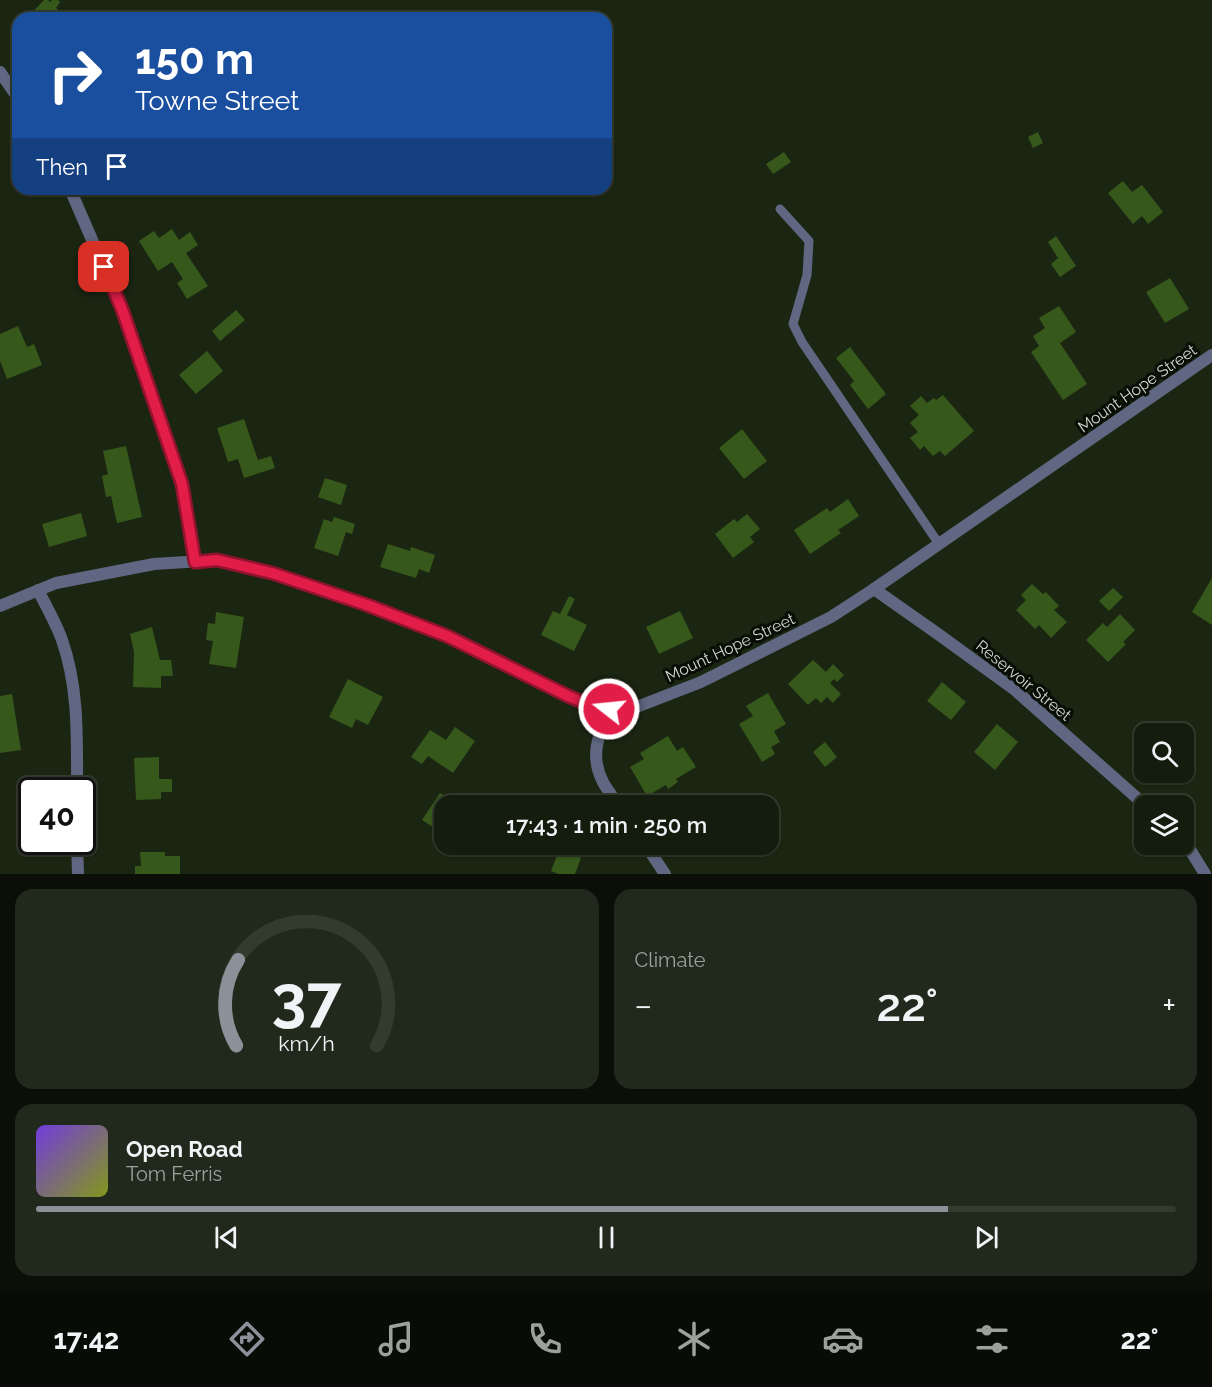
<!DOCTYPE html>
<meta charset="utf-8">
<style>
:root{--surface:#141c0e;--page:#21291c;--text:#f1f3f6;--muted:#9da19e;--line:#333a2e;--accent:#8c9099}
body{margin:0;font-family:Raleway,sans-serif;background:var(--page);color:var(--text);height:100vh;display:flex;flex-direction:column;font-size:22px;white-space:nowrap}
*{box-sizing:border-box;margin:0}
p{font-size:20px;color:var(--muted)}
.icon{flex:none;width:33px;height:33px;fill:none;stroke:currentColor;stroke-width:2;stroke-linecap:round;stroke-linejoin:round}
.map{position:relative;height:874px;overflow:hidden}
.details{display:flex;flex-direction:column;gap:15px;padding:15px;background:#0b0f08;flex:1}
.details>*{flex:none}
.top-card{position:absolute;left:12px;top:12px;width:600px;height:183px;border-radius:18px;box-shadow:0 2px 4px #0004,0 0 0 2px var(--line);background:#1a4fa0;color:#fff;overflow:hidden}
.fabs{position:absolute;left:1134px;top:723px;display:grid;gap:12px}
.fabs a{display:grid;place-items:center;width:60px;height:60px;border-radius:12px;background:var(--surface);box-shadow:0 2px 4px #0004,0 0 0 2px var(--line);font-size:30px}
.speed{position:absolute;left:18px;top:777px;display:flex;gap:12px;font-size:30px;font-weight:700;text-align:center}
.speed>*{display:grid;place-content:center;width:78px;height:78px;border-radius:50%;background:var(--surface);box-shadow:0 2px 4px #0004,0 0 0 2px var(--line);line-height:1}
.speed .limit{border:3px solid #111;border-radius:9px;background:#fff;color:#111}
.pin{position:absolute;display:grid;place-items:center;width:51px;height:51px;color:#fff;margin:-26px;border-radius:12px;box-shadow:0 3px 9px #0006}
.me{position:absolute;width:66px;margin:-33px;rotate:286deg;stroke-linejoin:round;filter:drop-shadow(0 0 4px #0008)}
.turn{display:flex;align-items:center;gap:21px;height:126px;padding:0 24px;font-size:27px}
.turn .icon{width:78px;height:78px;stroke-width:2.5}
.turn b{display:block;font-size:42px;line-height:51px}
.then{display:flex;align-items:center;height:57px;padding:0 24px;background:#0003;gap:12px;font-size:22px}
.big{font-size:45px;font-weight:600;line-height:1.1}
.details .card{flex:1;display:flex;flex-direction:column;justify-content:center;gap:9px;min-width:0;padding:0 21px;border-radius:18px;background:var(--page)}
.details .dial{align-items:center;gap:0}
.dial svg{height:156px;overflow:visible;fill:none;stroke:var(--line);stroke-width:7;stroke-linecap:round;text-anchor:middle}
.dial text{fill:var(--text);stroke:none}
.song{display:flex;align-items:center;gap:18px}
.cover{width:72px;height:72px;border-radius:9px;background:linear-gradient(135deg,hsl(260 70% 55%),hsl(70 70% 35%))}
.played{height:6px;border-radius:3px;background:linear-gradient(90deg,var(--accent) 80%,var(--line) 80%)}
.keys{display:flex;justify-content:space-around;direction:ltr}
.heat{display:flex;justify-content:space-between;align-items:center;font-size:33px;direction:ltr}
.details .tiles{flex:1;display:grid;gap:15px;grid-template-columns:1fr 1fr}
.card:last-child{grid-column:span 2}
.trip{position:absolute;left:434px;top:795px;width:345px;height:60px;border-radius:18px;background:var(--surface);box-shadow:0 2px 4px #0004,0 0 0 2px var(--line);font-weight:600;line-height:60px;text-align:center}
.tabs{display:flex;height:96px;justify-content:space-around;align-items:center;background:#080b06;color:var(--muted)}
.tabs .icon{width:42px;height:42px}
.tabs .current{color:var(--accent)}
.tabs b{font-size:27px;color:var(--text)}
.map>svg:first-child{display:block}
</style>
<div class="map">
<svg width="1212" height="874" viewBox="0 0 1212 874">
<rect width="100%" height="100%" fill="#1b2612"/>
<g fill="#36581a">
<polygon points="44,0 48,0 50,2 52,0 58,0 60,2 56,8 62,13 58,18 27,18"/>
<polygon points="1038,132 1043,143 1033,148 1028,137"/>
<polygon points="784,152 791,162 773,174 766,164"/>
<polygon points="1123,181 1132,192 1142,185 1163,212 1148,224 1142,216 1133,224 1108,193"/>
<polygon points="172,229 179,240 190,232 198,245 186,253 208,286 187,299 177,283 183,279 172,262 158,271 139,241 154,231 159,238"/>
<polygon points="1056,236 1076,266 1060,277 1051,264 1058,258 1048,242"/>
<polygon points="1170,278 1189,309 1165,323 1146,292"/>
<polygon points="1059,306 1076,332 1060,343 1087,384 1063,400 1031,352 1039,346 1033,336 1045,328 1039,318"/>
<polygon points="236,310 245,320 220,341 212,331"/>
<polygon points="18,326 27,347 34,344 42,365 7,379 0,361 0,334"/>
<polygon points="850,347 886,394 868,409 850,385 854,381 836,358"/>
<polygon points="207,351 223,371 196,394 179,375"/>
<polygon points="943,395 974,431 945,456 940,451 933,456 924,446 920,450 910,438 918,432 910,423 919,415 910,406 921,396 927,403 934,398 936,400"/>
<polygon points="244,419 258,460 271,456 275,468 244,478 238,459 228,462 217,428"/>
<polygon points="742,429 767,461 744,479 719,448"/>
<polygon points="126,446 142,517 117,523 111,496 106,497 102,476 108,474 103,451"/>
<polygon points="325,478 347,485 341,505 318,497"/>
<polygon points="848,499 859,516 838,530 841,533 810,554 794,530 827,508 830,512"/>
<polygon points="81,513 87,536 49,547 42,524"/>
<polygon points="747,514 760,529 750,537 754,542 733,558 715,534 734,519 737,522"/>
<polygon points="334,517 355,524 352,534 346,532 338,556 314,548 324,519 332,522"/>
<polygon points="388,544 410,551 411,547 435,555 429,573 419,569 416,578 380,567"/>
<polygon points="1212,578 1212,625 1192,612"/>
<polygon points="1032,584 1043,594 1046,592 1059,606 1054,610 1067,622 1051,638 1039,625 1035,629 1016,610 1026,600 1021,595"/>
<polygon points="1113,588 1123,597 1109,611 1099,601"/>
<polygon points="569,596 575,599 567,615 587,625 574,651 541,635 553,611 560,614"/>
<polygon points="680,611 693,638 659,654 646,627"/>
<polygon points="216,612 244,617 236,668 209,664 213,641 206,640 208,623 215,624"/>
<polygon points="1120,614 1135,630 1123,642 1126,644 1108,662 1086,640 1103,623 1107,627"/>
<polygon points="152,627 160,660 171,660 173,676 161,676 161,688 133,687 134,652 130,634"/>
<polygon points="813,660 826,672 833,664 844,675 837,682 834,679 830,683 841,694 833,703 827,697 821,703 816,698 808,705 788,684"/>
<polygon points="348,679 383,697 368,725 356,719 352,728 329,717"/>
<polygon points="942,682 966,702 951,720 927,701"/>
<polygon points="768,693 786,724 774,731 780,742 771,747 775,754 762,762 739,724 753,716 746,706"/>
<polygon points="12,694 21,750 0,753 0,696"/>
<polygon points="997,724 1018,742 995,770 974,752"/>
<polygon points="455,727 475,741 453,773 428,756 422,764 411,757 430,730 446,740"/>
<polygon points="668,736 677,751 683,747 696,767 676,779 678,782 668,789 666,785 647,796 630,767 644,759 640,753"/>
<polygon points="825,742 837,757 825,767 813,752"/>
<polygon points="159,757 159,779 172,779 172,792 161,792 161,799 136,800 134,758"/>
<polygon points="440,793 460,806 444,806 444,834 422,820"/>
<polygon points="559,850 581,858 575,874 558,874 551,871"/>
<polygon points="140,852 165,852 165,856 180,856 180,874 135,874 135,866 141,866"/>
</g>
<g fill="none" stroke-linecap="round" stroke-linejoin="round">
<polyline stroke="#606782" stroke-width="9" points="780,209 809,241 807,275 793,324 802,342 939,544"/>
<g stroke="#606782" stroke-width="12">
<polyline points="0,72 18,98"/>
<polyline points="70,189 122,309 155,404 182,484 195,562"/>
<path d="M38,590c8,16 18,33 24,50 17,48 15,100 15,150"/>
<path d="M609,709c-10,26 -20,46 -6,73 4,8 11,16 16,24"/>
<polyline points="77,842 78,874"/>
<polyline points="645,844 665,874"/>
</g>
<g stroke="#606782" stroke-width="12">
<polyline points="874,589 938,634 1015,690 1146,806"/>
<polyline points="0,606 56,583 154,564 217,560 272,573 367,605 447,636 568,696 592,706 609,709 629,710 701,682 831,617 874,589 1212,355"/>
<polyline points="1184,842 1189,848 1205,874"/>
</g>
</g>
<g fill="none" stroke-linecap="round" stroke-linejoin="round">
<defs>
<polyline id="route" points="104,267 122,309 182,484 195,562 217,560 272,573 367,605 447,636 568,696 592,706 609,709"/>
</defs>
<use href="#route" stroke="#92132f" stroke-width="15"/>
<use href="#route" stroke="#e11d48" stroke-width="10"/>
</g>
<g text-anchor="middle" stroke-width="6" stroke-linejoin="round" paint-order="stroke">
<g font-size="16" fill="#cfd7ca" stroke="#080d06">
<text transform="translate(1137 388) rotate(-35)" y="6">Mount Hope Street</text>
<text transform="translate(730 647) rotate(-25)" y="6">Mount Hope Street</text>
<text transform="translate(1024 680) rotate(39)" y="6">Reservoir Street</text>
</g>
</g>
</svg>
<div class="fabs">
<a><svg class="icon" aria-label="search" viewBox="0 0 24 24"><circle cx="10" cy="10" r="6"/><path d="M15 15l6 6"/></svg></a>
<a><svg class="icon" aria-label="layers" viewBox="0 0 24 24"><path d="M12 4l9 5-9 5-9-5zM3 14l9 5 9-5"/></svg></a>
</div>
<div class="speed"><div class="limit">40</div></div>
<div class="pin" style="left:104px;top:267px;background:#d93025"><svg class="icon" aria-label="arrive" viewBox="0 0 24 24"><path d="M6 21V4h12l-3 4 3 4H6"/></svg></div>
<svg class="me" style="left:609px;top:709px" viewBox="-20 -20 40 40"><circle r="17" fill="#e11d48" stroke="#fff" stroke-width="3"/><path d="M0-11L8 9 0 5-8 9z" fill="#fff"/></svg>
<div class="trip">17:43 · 1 min · 250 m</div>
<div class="top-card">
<div class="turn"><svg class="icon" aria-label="right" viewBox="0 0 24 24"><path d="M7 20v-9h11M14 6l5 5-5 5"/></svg><div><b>150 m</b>Towne Street</div></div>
<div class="then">Then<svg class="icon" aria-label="arrive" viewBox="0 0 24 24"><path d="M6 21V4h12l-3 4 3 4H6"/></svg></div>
</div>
</div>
<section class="details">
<div class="tiles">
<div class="card dial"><svg viewBox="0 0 100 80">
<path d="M14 69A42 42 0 1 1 86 69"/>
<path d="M14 69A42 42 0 0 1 15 25" stroke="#8c9099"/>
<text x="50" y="56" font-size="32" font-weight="700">37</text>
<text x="50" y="72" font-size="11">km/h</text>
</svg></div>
<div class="card"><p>Climate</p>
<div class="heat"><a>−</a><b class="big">22°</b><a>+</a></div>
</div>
<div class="card">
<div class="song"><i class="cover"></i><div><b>Open Road</b><p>Tom Ferris</p></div></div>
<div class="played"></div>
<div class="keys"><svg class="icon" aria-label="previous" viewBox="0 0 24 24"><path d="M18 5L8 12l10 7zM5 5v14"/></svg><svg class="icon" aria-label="pause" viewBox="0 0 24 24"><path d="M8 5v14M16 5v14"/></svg><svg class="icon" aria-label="next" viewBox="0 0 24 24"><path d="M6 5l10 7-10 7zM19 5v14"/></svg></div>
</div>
</div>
</section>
<nav class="tabs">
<b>17:42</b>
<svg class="icon current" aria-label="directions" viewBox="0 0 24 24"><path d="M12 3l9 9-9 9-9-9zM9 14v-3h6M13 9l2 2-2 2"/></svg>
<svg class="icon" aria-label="music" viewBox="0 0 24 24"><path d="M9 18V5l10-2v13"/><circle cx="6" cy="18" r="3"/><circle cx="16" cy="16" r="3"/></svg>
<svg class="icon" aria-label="phone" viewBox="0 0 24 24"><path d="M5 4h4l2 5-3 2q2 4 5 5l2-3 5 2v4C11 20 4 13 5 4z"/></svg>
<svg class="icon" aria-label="climate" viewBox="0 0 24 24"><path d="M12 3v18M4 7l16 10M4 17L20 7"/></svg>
<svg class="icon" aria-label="car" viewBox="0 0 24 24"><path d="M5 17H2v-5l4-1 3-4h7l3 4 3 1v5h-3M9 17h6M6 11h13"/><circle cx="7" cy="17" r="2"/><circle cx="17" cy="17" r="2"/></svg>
<svg class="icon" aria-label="filters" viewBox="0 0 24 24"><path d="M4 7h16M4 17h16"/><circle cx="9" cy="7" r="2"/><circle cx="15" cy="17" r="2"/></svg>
<b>22°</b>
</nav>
